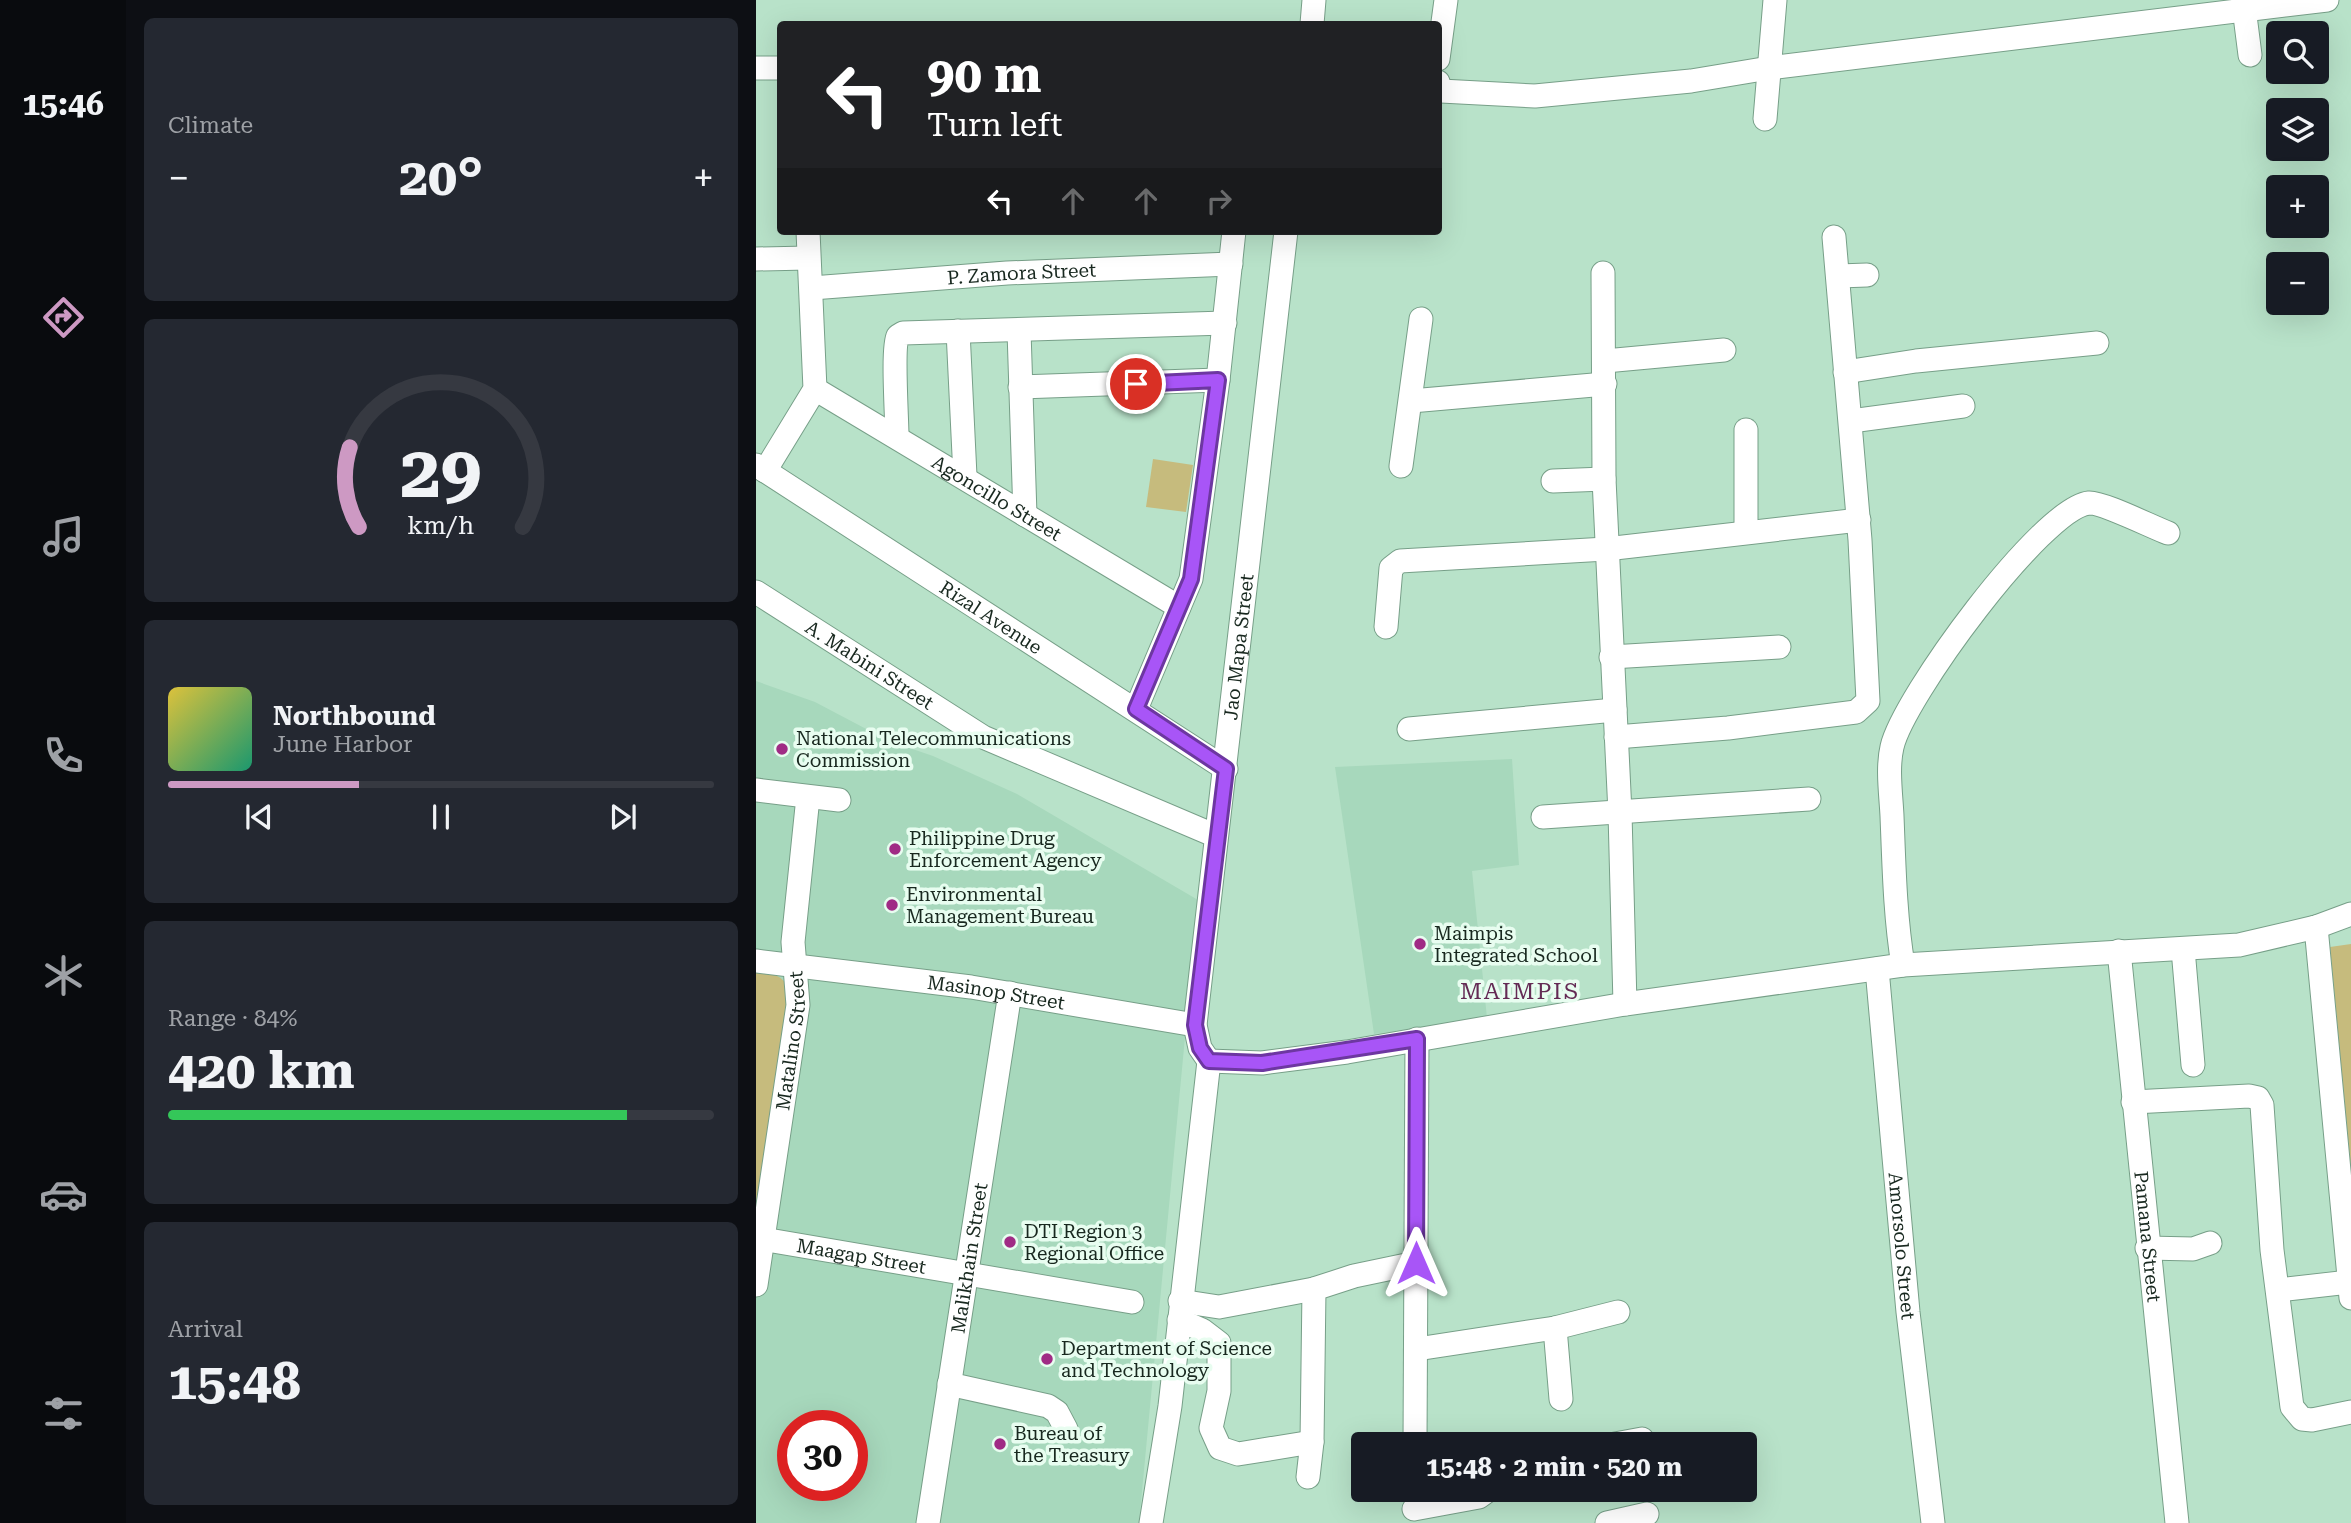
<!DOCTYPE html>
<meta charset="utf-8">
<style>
:root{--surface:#171b24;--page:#242831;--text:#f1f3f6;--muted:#9ea1a6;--line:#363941;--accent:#cd99c3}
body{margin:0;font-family:"Roboto Serif",serif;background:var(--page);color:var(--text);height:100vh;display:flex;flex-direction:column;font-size:26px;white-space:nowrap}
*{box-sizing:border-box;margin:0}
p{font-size:23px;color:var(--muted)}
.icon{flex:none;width:38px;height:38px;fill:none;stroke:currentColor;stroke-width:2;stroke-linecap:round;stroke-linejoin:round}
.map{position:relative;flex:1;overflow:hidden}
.side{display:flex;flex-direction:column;gap:18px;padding:18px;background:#0d0f14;width:630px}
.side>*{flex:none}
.hud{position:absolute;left:21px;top:21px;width:665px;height:214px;border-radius:7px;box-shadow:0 7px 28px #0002;background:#202124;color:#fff;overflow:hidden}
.controls{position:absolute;left:1510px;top:21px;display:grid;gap:14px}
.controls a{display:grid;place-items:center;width:63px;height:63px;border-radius:7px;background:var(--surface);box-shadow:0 7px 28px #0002;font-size:35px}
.speed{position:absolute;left:21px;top:1410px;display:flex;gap:14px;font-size:35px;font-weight:700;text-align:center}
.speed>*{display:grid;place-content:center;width:91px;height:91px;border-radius:50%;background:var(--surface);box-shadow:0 7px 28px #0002;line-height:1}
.speed .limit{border:10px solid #d22;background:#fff;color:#111}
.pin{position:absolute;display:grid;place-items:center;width:60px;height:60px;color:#fff;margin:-30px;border:4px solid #fff;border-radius:50%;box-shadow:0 2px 7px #0007}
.me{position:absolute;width:77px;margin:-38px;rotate:0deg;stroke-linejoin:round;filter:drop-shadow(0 0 5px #0008)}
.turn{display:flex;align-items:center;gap:24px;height:147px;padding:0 35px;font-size:32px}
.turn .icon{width:91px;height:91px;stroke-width:2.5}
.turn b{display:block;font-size:49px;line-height:60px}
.lanes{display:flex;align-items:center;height:66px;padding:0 35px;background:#0003;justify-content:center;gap:35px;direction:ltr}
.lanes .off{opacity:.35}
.big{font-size:52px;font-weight:700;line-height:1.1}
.side .widget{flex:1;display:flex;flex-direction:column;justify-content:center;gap:10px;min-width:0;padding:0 24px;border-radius:10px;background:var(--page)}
.side .dial{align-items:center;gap:0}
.dial svg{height:182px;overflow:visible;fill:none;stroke:var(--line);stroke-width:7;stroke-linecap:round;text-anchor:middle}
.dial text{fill:var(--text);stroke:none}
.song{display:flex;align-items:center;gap:21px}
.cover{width:84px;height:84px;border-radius:10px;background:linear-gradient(135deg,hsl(50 70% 55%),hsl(160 70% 35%))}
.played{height:7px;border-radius:4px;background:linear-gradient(90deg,var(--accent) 35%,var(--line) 35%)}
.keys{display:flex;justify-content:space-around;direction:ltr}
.heat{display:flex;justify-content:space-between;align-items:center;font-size:38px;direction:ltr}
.charge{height:10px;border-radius:5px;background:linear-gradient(90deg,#34c759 84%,var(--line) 0)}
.trip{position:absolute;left:595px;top:1432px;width:406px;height:70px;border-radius:7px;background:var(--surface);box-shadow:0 7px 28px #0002;font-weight:700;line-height:70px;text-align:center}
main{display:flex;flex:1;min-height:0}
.menu{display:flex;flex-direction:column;width:126px;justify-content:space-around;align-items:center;background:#090b0e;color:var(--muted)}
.menu .icon{width:49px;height:49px}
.menu .current{color:var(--accent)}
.menu b{font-size:32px;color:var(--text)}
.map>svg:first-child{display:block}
</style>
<main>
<nav class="menu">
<b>15:46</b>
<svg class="icon current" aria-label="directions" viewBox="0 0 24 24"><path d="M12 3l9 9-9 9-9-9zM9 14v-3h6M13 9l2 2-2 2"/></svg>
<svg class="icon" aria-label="music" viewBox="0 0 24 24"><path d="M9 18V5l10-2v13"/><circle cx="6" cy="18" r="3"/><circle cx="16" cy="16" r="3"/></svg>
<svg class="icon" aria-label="phone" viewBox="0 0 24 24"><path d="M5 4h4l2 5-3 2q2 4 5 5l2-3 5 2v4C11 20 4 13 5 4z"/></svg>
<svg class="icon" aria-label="climate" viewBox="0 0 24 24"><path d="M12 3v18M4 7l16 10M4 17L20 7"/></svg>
<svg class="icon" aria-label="car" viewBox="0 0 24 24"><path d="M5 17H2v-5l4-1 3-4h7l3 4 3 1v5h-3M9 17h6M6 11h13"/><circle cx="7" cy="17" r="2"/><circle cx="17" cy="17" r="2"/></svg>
<svg class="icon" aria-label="filters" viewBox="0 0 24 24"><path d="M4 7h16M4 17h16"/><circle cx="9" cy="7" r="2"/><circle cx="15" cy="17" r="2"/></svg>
</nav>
<section class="side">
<div class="widget"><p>Climate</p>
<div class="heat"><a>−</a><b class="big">20°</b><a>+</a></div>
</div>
<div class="widget dial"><svg viewBox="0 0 100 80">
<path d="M14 69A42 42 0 1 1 86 69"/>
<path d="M14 69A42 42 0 0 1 10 34" stroke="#cd99c3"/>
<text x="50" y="56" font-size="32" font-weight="700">29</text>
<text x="50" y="72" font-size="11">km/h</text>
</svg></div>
<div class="widget">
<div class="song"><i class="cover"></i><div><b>Northbound</b><p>June Harbor</p></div></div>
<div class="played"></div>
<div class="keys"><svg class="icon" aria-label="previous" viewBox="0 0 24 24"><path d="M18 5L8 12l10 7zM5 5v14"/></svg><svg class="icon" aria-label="pause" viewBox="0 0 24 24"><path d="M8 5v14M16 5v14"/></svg><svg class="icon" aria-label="next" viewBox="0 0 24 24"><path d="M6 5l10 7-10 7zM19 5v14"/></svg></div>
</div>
<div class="widget"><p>Range · 84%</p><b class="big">420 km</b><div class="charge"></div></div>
<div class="widget"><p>Arrival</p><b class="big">15:48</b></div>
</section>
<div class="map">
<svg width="1595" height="1523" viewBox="0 0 1595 1523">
<rect width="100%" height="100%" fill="#b8e2c9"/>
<g fill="#a7d8bc" fill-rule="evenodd">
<path d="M0,681l59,21 74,39 44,15 84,38 181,106 -59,623h-383zM37,1426h59v60h-59z"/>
<polygon points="756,759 763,865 716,871 731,1018 618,1034 579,767"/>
</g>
<g fill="#c6bb7d">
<polygon points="397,459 437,465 430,512 390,507"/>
<polygon points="1595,944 1595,1171 1574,947"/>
<path d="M0,969c18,4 27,7 36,23l-30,192 -6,17z"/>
</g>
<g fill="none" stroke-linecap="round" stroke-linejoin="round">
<defs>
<g id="minor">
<polyline points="1487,0 1494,55"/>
<polyline points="556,24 558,0"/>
<polyline points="682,59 690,0"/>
<polyline points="0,68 24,68"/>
<polyline points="682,82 685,91 779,96 935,81 1013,68 1571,0"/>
<polyline points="1009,119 1019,0"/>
<polyline points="0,259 52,258"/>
<polyline points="847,273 848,479 864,813 869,1004"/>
<polyline points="1083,276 1111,275"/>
<path id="s1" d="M56,288l195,-15 224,-9"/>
<polyline points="202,331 209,476"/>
<polyline points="263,331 269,515"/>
<polyline points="849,361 968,350"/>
<polyline points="1089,372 1160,361 1341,343"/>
<polyline points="264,387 462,380"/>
<path id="s2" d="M59,389l364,218"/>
<polyline points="655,401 849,384"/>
<polyline points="1095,421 1207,406"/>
<polyline points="990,430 990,531"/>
<path d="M141,437c0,-19 -5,-90 1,-101l5,-3 322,-10"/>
<path id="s3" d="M0,465l470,304"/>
<polyline points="645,466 665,319"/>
<polyline points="9,471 59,389 52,231"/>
<polyline points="797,481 848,479"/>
<path id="s4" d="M0,592l227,145 233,99"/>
<polyline points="630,627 635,568 644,561 850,549 1103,520"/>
<polyline points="855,657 1023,647"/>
<polyline points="380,709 435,579 462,380 478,231"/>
<polyline points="653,729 859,710"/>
<polyline points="860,737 972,728 1100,712 1112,701 1104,540 1078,237"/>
<polyline points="0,790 83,800"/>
<polyline points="787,817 1053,799"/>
<polyline points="1560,927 1595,1298"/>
<polyline points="1427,949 1437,1065"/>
<path id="s5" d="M1363,951l58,572"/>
<path id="s6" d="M0,961l215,26 224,38"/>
<path d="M1147,965c-8,-49 -9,-99 -11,-149 -1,-21 -5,-48 0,-69 11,-49 150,-239 197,-244 13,-1 63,24 79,30"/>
<path id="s7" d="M1121,969l31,343 25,211"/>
<polyline points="453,1061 506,1063 591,1052 869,1004 1147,965 1483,945 1560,927 1595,914"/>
<path id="s8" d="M453,1061l-9,-13 -5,-23 91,-794"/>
<polyline points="1377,1102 1493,1096 1502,1098 1506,1105 1516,1250 1536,1407 1546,1419 1556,1420 1595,1412"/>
<path id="s9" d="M0,1238l376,64"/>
<polyline points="1391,1248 1437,1249 1454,1243"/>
<path id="s10" d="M0,1285l42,-280 -5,-63 15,-145"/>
<polyline points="1522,1290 1593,1282"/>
<polyline points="424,1301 463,1307 558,1289"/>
<polyline points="423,1320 446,1330 463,1343 463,1391 455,1428 464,1448 482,1454 556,1442"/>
<polyline points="799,1328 805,1399"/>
<polyline points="661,1349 799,1328 862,1312"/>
<polyline points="193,1384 292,1406 301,1412 310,1429"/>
<polyline points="659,1444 661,1039"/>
<polyline points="859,1444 886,1439"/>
<polyline points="552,1477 556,1442 558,1289 598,1276 660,1263"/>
<polyline points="658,1509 723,1497 734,1489"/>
<path id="s11" d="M172,1523l82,-530"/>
<polyline points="395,1523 414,1406 453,1061"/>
<polyline points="851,1523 891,1514"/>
</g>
</defs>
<use href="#minor" stroke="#779f88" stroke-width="25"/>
<use href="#minor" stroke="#fff" stroke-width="23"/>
</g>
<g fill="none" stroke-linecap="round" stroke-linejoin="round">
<defs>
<polyline id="route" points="380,384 462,380 435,579 380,709 470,769 439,1025 444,1048 453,1061 506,1063 661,1039 660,1263"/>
</defs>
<use href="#route" stroke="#6d37a1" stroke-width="18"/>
<use href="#route" stroke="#a855f7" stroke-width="12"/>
</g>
<g fill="#a02b85" stroke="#e8fdf0" stroke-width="2.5">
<circle cx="26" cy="749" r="7"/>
<circle cx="139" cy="849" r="7"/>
<circle cx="136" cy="905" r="7"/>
<circle cx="664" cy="944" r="7"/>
<circle cx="254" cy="1242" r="7"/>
<circle cx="291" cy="1359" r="7"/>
<circle cx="244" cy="1444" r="7"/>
</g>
<g text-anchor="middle" stroke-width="7" stroke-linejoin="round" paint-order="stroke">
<g font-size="19" fill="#18281f" stroke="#e8fdf0">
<text dy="7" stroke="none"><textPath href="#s1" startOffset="210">P. Zamora Street</textPath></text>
<text dy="7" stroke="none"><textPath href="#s2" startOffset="212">Agoncillo Street</textPath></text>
<text dy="7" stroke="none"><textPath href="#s3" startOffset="280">Rizal Avenue</textPath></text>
<text dy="7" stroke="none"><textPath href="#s8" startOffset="420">Jao Mapa Street</textPath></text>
<text dy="7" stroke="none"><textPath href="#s4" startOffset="135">A. Mabini Street</textPath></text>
<text dy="7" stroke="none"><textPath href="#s6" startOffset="242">Masinop Street</textPath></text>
<text dy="7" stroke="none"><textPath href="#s10" startOffset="247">Matalino Street</textPath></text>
<text dy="7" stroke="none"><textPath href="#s5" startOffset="287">Pamana Street</textPath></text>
<text dy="7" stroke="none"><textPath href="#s7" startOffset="278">Amorsolo Street</textPath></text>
<text dy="7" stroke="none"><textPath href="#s9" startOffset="107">Maagap Street</textPath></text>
<text dy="7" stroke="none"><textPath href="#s11" startOffset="268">Malikhain Street</textPath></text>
</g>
<g font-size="19" fill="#18281f" stroke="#e8fdf0" text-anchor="start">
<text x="40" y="745">National Telecommunications<tspan x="40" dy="22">Commission</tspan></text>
<text x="153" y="845">Philippine Drug<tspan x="153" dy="22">Enforcement Agency</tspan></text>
<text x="150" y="901">Environmental<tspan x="150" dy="22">Management Bureau</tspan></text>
<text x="678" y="940">Maimpis<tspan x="678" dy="22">Integrated School</tspan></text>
<text x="268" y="1238">DTI Region 3<tspan x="268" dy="22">Regional Office</tspan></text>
<text x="305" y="1355">Department of Science<tspan x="305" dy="22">and Technology</tspan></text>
<text x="258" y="1440">Bureau of<tspan x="258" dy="22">the Treasury</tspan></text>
</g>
<g font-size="23" letter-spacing="2" fill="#642b55" stroke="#e8fdf0">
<text x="764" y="999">MAIMPIS</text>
</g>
</g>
</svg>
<div class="controls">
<a><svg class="icon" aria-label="search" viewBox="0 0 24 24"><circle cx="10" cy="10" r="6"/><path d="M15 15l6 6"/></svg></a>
<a><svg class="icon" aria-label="layers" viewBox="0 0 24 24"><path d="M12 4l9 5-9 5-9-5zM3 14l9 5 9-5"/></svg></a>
<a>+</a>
<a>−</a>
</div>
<div class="speed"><div class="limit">30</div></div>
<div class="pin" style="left:380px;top:384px;background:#d93025"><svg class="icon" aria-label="arrive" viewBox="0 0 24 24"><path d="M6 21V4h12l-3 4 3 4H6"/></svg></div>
<svg class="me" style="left:660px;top:1263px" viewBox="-20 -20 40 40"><path d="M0-17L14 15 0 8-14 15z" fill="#a855f7" stroke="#fff" stroke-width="4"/></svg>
<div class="trip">15:48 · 2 min · 520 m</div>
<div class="hud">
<div class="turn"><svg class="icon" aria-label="left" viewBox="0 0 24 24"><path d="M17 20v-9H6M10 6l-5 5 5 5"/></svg><div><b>90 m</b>Turn left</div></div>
<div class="lanes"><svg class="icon" aria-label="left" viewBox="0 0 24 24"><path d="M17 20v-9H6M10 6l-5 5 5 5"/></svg><svg class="icon off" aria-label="ahead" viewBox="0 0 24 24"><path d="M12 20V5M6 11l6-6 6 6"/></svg><svg class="icon off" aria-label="ahead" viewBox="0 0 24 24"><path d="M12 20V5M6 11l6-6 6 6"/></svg><svg class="icon off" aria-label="right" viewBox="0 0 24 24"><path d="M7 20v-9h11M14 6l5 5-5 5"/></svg></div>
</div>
</div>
</main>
